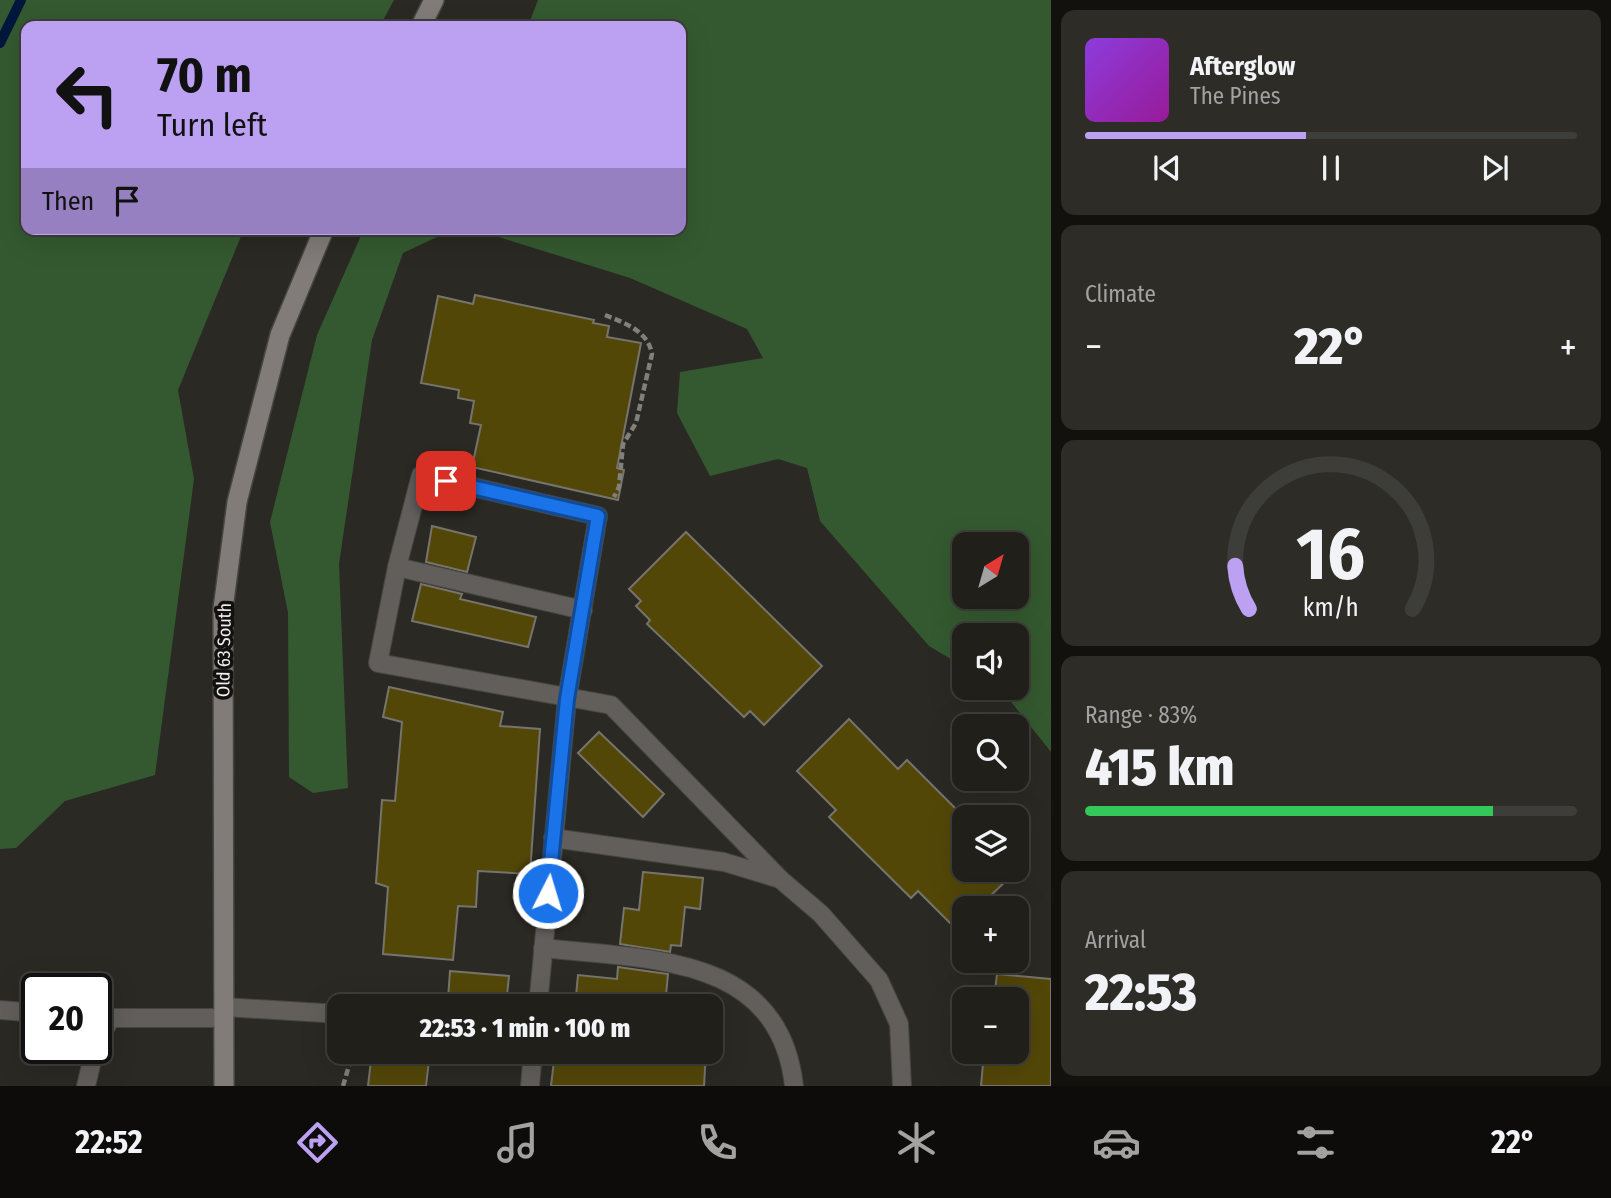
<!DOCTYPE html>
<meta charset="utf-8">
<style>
:root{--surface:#201f1a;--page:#2d2c27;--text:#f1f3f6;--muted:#a2a2a2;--line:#3d3d39;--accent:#bca0f2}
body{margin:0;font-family:"Fira Sans Condensed",sans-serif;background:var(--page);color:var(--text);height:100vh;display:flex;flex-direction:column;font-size:26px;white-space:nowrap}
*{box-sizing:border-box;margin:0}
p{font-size:23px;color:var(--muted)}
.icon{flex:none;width:38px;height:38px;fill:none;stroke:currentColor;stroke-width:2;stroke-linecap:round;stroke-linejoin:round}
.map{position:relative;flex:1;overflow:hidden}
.panel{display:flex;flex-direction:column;gap:10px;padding:10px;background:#12110e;width:560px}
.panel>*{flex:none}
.hud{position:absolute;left:21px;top:21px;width:665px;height:214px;border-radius:14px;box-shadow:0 7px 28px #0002,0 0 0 2px var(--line);background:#bca0f2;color:#111;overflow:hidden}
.needle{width:46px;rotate:37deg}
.tools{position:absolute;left:952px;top:532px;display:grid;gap:14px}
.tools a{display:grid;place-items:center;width:77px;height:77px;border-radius:14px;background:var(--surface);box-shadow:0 7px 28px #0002,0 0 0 2px var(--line);font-size:35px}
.speed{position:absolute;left:21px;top:973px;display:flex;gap:14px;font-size:35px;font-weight:700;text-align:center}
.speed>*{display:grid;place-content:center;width:91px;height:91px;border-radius:50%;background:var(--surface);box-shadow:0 7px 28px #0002,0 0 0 2px var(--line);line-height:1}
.speed .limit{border:4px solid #111;border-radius:10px;background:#fff;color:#111}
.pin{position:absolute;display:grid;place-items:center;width:60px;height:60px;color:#fff;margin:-30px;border-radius:14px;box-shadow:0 4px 10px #0006}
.me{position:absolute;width:77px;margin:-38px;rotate:5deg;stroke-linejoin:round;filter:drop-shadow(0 0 5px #0008)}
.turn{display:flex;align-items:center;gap:24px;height:147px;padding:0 21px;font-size:32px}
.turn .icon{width:91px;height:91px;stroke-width:2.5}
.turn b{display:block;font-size:49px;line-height:60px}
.then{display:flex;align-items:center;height:66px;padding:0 21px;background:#0003;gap:14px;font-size:26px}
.big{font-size:52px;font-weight:800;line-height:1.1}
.panel .widget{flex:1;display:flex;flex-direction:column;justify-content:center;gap:10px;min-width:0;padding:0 24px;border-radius:14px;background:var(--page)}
.panel .dial{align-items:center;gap:0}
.dial svg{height:182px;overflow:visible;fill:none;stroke:var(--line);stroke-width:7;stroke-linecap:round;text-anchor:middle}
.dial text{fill:var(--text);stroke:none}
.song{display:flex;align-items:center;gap:21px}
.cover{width:84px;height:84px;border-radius:10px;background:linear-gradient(135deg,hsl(270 70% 55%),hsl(300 70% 35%))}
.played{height:7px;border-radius:4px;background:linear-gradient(90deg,var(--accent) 45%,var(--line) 45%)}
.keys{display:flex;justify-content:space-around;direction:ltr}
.heat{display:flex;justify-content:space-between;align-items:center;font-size:38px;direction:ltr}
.charge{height:10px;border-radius:5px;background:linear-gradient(90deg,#34c759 83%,var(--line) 0)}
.trip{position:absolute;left:327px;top:994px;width:396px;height:70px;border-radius:14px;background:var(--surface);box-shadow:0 7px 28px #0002,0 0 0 2px var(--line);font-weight:800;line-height:70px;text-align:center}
.dock{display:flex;height:112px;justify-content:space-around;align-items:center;background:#0d0c0a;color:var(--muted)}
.dock .icon{width:49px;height:49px}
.dock .on{color:var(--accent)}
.dock b{font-size:32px;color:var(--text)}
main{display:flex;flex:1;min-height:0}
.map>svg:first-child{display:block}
</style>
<main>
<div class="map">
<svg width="1051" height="1086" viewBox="0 0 1051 1086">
<rect width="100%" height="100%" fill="#2a2923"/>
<g fill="#345930" fill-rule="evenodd">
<polygon points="0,0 394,0 380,26 26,26 26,229 244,229 178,390 194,479 155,775 65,801 16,848 0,849"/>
<path d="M538,0h513v752l-51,-64h17v-53h-53v32l-35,-21 -109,-125 -13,-53 -29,-9 -68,17 -33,-63 3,-41 83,-14 -16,-29 -117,-51 -157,-49h208v-203h-153zM964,544h53v53h-53z"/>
<polygon points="364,229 454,229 403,253 372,340 339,564 348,788 313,793 289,777 288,613 270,522 317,335"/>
</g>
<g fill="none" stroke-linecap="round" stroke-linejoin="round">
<polyline stroke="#00173c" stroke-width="10" points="0,43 21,0"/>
</g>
<g fill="#534708" stroke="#76746d" stroke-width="2">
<polygon points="475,295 594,320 593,323 609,326 607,337 641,343 617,468 624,470 618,500 472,467 481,425 470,423 474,401 458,398 459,390 421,383 438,296 473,304"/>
<polygon points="432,526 476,537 467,572 426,562"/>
<polygon points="686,532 822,666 764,725 750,711 744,717 647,624 650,620 636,606 641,601 629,589"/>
<polygon points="421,584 462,594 460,599 536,617 528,647 412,621"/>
<polygon points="389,687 503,712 500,726 540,729 530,874 478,871 476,907 458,906 453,960 383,954 388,887 376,883 382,800 395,801 402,722 383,717"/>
<polygon points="849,719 898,769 907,760 964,817 964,870 1017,870 978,908 964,908 964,922 957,930 918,891 911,898 829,817 836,810 797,771"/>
<polygon points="599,732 664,794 643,817 578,753"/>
<polygon points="643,872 703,878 700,909 685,907 681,946 671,945 670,952 620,944 624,908 639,910"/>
<polygon points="618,967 668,974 665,1006 575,1006 578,975 617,979"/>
<polygon points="450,971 509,976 506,1005 448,999"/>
<polygon points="997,974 1051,979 1051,1086 981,1086 984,1052 1017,1052 1017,999 994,999"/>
<polygon points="372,1052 430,1052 426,1086 368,1086"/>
<polygon points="555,1052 706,1052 704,1086 551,1086"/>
</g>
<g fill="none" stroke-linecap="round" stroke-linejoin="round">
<defs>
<g id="service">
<polyline points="397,567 583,610"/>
<polyline points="553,838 724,862 780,879 821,914 879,980 899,1024 902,1086"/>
<path d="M543,948c102,12 236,4 251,138"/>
<polyline points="538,1006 567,699 598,516 421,475 397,567 378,663 611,705 780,879"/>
<polyline points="224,1007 340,1014"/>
<polyline points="0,1010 37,1013"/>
<polyline points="96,1043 111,1018 224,1018"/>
<polyline points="86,1086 95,1048"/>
<polyline points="530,1086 533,1052"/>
</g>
<g id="secondary">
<polyline points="421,26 434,0"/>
<polyline points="224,1086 223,609 237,502 280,335 324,229"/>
</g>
</defs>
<use href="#service" stroke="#46453f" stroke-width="20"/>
<use href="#secondary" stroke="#46453f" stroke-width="22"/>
<g stroke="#81807b" stroke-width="4.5" stroke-dasharray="7 3.5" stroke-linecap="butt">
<path d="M605,315c20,8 43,16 47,39l-16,69 -13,21 -4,43 -5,10"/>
<polyline points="343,1086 353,1052"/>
</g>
<use href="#service" stroke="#615e5c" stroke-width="18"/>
<use href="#secondary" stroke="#817b79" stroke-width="19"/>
</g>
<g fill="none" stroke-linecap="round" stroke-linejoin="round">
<defs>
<polyline id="route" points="446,481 598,516 567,699 548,893"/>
</defs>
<use href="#route" stroke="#114b97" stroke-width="18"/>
<use href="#route" stroke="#1a73e8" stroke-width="12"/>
</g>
<g text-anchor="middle" stroke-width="7" stroke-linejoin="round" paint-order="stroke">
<g font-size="18" fill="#f2f1ed" stroke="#12110f">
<text transform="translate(224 650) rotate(-89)" y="6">Old 63 South</text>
</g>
</g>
</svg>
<div class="tools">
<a><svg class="needle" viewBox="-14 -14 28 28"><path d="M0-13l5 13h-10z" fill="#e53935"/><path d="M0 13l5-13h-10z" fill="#a2a2a2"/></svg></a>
<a><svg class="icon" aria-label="sound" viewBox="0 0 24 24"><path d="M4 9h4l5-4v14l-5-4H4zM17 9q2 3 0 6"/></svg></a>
<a><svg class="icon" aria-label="search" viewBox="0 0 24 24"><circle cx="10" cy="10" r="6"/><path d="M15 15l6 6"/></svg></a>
<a><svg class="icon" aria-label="layers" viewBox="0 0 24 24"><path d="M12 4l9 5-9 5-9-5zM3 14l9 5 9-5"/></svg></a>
<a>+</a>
<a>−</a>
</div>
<div class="speed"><div class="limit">20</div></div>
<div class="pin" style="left:446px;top:481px;background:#d93025"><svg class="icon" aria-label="arrive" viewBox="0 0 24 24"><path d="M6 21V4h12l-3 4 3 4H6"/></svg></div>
<svg class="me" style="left:548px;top:893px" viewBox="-20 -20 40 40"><circle r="17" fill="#1a73e8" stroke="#fff" stroke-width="3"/><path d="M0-11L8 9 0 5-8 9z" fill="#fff"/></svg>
<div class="trip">22:53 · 1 min · 100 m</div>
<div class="hud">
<div class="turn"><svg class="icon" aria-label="left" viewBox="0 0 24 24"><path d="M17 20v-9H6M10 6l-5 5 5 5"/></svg><div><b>70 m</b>Turn left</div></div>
<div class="then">Then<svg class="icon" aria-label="arrive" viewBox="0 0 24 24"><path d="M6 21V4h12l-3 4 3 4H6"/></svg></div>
</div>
</div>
<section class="panel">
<div class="widget">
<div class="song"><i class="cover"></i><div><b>Afterglow</b><p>The Pines</p></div></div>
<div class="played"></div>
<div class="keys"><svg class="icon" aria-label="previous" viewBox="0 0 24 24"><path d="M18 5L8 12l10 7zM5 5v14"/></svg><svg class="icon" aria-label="pause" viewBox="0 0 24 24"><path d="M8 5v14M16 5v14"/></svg><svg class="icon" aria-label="next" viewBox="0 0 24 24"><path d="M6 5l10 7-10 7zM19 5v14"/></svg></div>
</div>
<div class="widget"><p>Climate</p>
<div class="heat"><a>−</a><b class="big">22°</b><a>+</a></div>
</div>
<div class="widget dial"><svg viewBox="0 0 100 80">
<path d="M14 69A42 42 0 1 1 86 69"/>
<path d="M14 69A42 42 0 0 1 8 50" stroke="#bca0f2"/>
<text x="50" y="56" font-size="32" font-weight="700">16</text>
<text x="50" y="72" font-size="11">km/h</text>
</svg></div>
<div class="widget"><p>Range · 83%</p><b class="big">415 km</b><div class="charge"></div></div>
<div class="widget"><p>Arrival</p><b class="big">22:53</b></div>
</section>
</main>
<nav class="dock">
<b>22:52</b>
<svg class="icon on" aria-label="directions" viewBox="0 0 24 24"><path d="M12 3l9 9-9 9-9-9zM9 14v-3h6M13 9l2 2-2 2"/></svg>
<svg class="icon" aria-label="music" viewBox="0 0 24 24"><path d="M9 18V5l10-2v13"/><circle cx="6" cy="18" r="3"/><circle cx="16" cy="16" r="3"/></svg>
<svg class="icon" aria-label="phone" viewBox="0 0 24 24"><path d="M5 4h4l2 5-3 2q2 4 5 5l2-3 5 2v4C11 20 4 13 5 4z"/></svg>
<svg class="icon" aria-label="climate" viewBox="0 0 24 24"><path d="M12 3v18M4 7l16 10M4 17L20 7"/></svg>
<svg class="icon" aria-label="car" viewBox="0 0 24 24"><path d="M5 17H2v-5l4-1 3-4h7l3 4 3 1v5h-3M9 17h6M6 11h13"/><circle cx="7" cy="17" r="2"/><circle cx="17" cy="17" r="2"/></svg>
<svg class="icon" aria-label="filters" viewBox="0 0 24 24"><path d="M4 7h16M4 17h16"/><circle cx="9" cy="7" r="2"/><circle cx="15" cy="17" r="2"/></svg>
<b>22°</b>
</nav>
